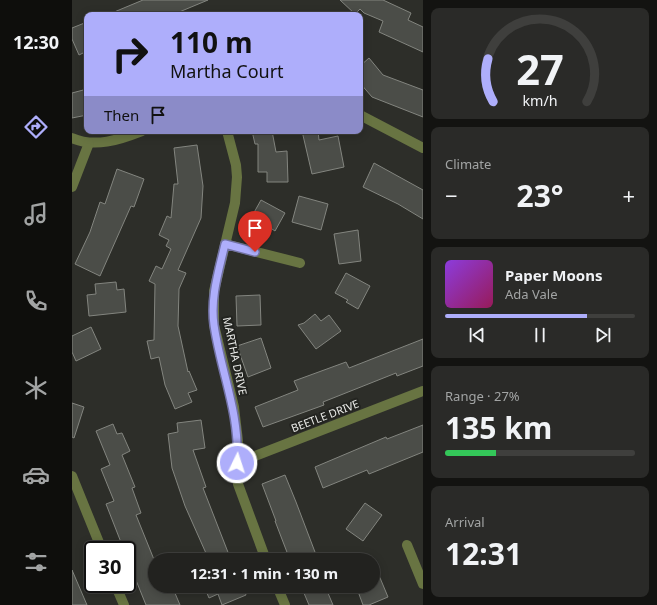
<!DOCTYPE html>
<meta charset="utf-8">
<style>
:root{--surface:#22221f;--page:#2a2a28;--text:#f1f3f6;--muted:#a2a4a4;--line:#3f3f3d;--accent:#aeaefb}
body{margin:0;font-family:"Noto Sans",sans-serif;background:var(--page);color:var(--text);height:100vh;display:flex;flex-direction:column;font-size:15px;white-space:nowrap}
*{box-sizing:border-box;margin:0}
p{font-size:13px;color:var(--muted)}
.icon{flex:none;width:22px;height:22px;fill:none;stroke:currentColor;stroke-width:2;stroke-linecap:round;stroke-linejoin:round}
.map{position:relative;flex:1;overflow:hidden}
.panel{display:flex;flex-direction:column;gap:8px;padding:8px;background:#131311;width:234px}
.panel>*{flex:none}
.top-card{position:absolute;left:12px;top:12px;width:279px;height:122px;border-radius:8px;box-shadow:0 2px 10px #0003,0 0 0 1px var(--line);background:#aeaefb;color:#111;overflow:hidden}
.speed{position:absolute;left:12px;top:541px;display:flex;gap:8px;font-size:20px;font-weight:700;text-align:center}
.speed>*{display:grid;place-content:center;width:52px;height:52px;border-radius:50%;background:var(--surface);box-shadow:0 2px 10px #0003,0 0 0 1px var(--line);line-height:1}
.speed .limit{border:2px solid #111;border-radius:6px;background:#fff;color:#111}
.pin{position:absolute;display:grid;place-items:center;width:34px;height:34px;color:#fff;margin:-41px -17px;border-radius:50% 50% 50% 0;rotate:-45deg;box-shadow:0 0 4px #0007}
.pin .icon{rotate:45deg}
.me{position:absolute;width:44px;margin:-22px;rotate:4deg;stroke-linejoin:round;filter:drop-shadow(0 0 3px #0008)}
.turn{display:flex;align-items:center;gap:14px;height:84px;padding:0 20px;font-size:18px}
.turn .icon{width:52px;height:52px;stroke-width:2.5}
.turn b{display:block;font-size:28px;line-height:34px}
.then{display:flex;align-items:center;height:38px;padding:0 20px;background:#0003;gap:8px;font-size:15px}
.big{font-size:30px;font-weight:700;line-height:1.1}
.panel .tile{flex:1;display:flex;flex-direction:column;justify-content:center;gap:6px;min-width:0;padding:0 14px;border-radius:8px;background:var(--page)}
.panel .dial{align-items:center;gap:0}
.dial svg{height:104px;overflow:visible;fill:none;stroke:var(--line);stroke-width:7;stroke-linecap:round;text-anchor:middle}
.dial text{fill:var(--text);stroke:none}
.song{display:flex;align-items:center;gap:12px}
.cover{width:48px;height:48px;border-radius:6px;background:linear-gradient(135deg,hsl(270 70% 55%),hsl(330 70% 35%))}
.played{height:4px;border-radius:2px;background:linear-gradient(90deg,var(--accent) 75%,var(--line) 75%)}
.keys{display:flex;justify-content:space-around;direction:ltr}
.heat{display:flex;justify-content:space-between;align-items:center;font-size:22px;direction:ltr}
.charge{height:6px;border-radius:3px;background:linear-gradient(90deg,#34c759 27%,var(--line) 0)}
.trip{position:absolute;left:76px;top:553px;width:232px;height:40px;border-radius:20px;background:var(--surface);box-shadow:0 2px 10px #0003,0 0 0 1px var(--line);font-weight:700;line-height:40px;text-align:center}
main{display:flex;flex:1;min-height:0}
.tab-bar{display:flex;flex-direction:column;width:72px;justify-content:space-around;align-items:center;background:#0e0e0c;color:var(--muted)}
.tab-bar .icon{width:28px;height:28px}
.tab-bar .current{color:var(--accent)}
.tab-bar b{font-size:18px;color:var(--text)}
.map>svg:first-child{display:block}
</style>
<main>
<nav class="tab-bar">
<b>12:30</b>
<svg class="icon current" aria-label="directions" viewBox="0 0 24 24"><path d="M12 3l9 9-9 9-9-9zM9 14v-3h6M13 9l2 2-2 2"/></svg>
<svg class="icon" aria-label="music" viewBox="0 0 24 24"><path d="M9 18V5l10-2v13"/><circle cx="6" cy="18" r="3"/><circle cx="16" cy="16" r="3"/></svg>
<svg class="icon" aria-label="phone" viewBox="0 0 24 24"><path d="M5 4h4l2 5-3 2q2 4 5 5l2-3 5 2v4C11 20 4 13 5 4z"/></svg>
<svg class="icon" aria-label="climate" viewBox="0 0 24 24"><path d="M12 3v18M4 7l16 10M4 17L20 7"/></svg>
<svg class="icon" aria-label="car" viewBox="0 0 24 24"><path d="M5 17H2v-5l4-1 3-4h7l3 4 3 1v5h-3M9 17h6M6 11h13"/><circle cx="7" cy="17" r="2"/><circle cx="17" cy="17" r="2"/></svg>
<svg class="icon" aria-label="filters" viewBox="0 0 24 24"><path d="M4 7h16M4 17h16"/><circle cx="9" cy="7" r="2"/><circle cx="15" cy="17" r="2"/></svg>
</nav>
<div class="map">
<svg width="351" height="605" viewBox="0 0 351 605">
<rect width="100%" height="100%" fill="#2d2e29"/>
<g fill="#4b4d48" stroke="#83857f">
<polygon points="71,0 136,0 100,15 35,15"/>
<polygon points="268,0 311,0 339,13 336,20 351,27 351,52 307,32 311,21 292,13 288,9 283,14"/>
<polygon points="15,22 15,51 7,55 0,39 0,28"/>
<polygon points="297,58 311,75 351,90 351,117 300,97 288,83 288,66"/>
<polygon points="15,89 15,115 0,118 0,93"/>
<polygon points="180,131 200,131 204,152 215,151 216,182 195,182 195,172 186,172 186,144 183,144"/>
<polygon points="230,131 246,131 247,140 266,136 272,167 240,174"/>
<polygon points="125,145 131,186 129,218 106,270 114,273 107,289 106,326 116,372 117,371 125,390 116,393 120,402 103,409 93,385 87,357 79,359 75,341 82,340 83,284 77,281 84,266 90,269 99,249 94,246 97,240 87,235 95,216 99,218 102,184 106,184 102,148"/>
<polygon points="302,163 351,190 351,219 326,204 291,187"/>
<polygon points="45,169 72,179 62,207 59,206 28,276 3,264 18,232 28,202 33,204"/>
<polygon points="227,196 256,204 249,230 220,222"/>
<polygon points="189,200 213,213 203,231 197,227 193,235 175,225"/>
<polygon points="286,230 289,261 267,264 262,234"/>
<polygon points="274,273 298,286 286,309 274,302 276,300 263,293"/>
<polygon points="44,282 45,290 52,289 54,312 17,316 15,295 24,294 23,284"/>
<polygon points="188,295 189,325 165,326 164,296"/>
<polygon points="243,314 249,321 257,315 269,331 244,349 226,325 232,323"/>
<polygon points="19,327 29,349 4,361 0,352 0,336"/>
<polygon points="189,338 199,368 176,377 165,346"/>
<polygon points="351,339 351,366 325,376 324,373 251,402 252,405 191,427 183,407 226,390 222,381 274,362 277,368"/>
<polygon points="0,403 12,407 2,438 0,437"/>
<polygon points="129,420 133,448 121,450 134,487 131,488 159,560 137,560 113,506 100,468 96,434 106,432 105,423"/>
<polygon points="41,424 45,434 50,433 58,451 50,455 63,487 60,488 69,513 64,515 83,562 83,586 100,586 108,605 74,605 55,558 55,550 52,550 34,504 42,501 29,469 38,465 24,431"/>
<polygon points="351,425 351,452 297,474 295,470 251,488 243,467 314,437 315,439"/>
<polygon points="213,475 224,502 246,560 218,560 203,521 204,521 190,484"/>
<polygon points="293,503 310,515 291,541 274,529"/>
<polygon points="301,561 316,597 297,605 291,605 284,586 301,586"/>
<polygon points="0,570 15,605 0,605"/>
<polygon points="132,586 171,586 174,595 150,605 146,594 137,598"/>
<polygon points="229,586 253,586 261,605 237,605"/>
</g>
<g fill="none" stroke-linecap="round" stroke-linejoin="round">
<g stroke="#687442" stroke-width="10">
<polyline points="288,115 351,148"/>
<polyline points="155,131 164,165 165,177 163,203 142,291 142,325 162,407 166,441 164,471 166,484 194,560"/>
<path d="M0,138c23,10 47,2 70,-7"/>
<polyline points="0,187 17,143"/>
<polyline points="153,244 228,263"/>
<polyline points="165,463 351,391"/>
<polyline points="0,476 30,550"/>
<polyline points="335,545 351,584"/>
<polyline points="43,584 52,605"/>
<polyline points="205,586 213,605"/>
</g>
</g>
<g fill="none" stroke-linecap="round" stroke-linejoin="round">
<defs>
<path id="route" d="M165,463c3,-50 -16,-90 -23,-138 -4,-27 5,-55 11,-81l30,8"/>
</defs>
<use href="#route" stroke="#7171a3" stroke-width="10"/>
<use href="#route" stroke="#aeaefb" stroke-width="7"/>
</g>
<g text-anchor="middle" stroke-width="4" stroke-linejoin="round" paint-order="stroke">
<g font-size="11" fill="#edeeeb" stroke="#232420">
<text transform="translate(163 356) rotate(78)" y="4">MARTHA DRIVE</text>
<text transform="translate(253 416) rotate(-21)" y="4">BEETLE DRIVE</text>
</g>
</g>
</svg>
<div class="speed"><div class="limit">30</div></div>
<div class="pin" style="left:183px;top:252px;background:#d93025"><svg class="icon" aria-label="arrive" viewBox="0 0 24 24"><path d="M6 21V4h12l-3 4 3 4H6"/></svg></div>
<svg class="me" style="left:165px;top:463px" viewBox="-20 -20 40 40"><circle r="17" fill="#aeaefb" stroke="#fff" stroke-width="3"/><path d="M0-11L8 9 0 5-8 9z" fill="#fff"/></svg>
<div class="trip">12:31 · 1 min · 130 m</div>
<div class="top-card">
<div class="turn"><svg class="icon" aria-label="right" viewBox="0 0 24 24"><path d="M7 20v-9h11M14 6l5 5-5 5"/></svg><div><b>110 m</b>Martha Court</div></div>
<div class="then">Then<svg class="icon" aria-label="arrive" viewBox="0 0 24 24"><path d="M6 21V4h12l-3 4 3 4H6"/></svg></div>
</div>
</div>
<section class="panel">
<div class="tile dial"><svg viewBox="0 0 100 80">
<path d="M14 69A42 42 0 1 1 86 69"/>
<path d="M14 69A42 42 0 0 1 10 36" stroke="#aeaefb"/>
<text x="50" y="56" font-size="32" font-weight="700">27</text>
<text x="50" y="72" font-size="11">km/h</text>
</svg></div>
<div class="tile"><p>Climate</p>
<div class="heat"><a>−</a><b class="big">23°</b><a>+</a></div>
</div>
<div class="tile">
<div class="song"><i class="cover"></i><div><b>Paper Moons</b><p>Ada Vale</p></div></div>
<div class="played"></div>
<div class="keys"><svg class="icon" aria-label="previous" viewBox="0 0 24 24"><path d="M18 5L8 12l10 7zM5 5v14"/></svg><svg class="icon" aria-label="pause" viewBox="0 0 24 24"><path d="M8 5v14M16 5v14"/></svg><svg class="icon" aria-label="next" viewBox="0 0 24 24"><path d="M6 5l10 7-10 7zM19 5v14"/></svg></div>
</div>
<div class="tile"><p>Range · 27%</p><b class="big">135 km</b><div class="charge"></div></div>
<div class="tile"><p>Arrival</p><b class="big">12:31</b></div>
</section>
</main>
